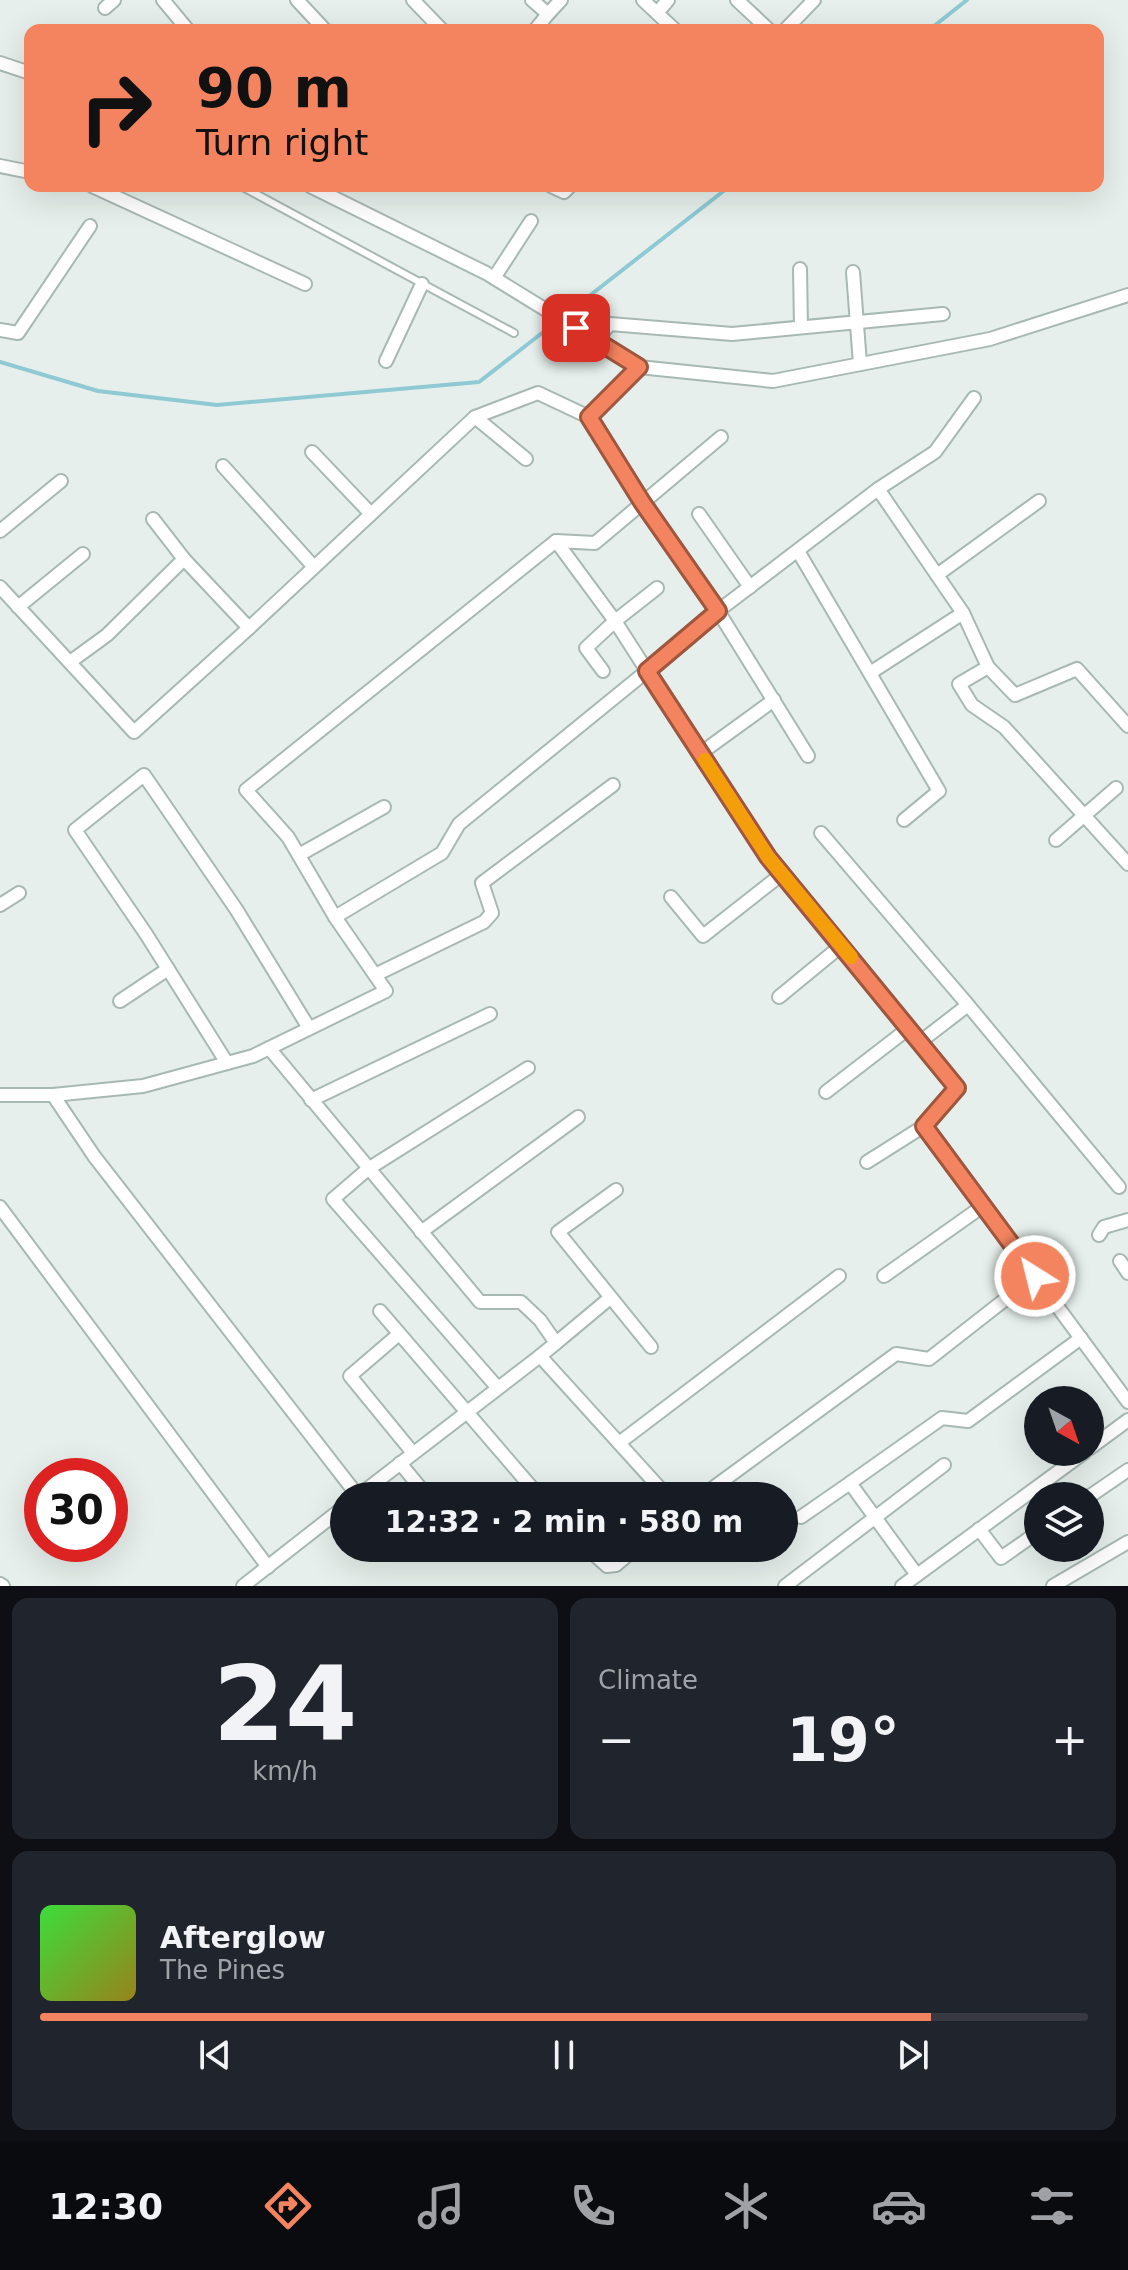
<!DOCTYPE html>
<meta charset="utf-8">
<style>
:root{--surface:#171b24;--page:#20242c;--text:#f1f3f6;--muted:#9ea1a6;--line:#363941;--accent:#f4845f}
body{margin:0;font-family:"DejaVu Sans",sans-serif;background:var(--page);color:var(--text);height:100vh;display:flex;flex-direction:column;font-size:30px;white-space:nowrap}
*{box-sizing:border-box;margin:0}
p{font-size:26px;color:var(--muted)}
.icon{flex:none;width:44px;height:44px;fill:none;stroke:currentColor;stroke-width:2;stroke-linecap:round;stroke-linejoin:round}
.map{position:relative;height:1586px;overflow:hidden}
.drawer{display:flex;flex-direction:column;gap:12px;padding:12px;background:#0d0f14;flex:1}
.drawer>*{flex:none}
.banner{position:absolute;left:24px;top:24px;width:1080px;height:168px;border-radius:16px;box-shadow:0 8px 32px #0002;background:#f4845f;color:#111;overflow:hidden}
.needle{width:52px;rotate:140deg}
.buttons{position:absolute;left:1024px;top:1386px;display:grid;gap:16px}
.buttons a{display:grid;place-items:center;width:80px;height:80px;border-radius:50%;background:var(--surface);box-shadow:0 8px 32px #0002;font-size:40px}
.speed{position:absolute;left:24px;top:1458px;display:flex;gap:16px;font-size:40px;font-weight:700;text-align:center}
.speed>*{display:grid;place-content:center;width:104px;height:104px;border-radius:50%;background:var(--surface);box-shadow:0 8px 32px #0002;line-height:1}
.speed .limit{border:12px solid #d22;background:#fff;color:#111}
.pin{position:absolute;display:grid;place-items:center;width:68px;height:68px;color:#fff;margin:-34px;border-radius:16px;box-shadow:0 4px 12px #0006}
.me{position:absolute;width:88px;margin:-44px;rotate:324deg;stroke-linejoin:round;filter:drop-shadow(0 0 6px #0008)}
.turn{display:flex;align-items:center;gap:28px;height:168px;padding:0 40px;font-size:36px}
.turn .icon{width:104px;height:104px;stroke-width:2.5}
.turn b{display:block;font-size:56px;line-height:68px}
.big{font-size:60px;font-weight:600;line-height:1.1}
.drawer .card{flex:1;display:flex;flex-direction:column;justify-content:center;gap:12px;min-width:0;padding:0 28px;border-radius:16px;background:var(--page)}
.drawer .dial{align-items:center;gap:0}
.dial b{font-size:104px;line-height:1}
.song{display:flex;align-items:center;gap:24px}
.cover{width:96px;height:96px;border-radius:12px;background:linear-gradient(135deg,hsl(120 70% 55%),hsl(50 70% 35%))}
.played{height:8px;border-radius:4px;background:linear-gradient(90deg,var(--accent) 85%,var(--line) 85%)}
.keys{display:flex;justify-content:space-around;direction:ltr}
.heat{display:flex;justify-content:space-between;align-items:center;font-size:44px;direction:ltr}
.drawer .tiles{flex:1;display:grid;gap:12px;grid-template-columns:1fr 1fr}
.card:last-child{grid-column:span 2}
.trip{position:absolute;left:330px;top:1482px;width:468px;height:80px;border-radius:40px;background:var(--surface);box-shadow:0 8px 32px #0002;font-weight:600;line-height:80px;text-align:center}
.dock{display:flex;height:128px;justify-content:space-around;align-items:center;background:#090b0e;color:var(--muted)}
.dock .icon{width:56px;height:56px}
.dock .selected{color:var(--accent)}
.dock b{font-size:36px;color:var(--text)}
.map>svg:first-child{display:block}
</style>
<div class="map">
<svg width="1128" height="1586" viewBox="0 0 1128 1586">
<rect width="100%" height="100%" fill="#e6efeb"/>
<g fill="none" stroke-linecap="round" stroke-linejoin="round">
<g stroke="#8ec9d4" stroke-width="4">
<polyline points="929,30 967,0"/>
<polyline points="570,311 730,186"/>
<polyline points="0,362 98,391 217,405 479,382 551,326"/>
</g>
<defs>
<polyline id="lane" points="241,186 514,333"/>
<g id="street">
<polyline points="163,0 188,30"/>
<polyline points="297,0 325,30"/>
<polyline points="413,0 442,30"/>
<polyline points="532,0 548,14 561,0"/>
<polyline points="643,0 675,30"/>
<polyline points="737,0 769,30"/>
<polyline points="105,8 114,0"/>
<polyline points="657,13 668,0"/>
<polyline points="535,30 548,14"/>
<polyline points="785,30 814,0"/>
<polyline points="0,63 30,73"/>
<polyline points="0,166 30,172"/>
<polyline points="92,186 305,284"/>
<polyline points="310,186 486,273 639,367"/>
<polyline points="551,186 564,192 570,186"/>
<polyline points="800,269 801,327"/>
<polyline points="853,272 860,364"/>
<polyline points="494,278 531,221"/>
<polyline points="1128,295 990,339 773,381 639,367 589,417 642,502 718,611 647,671 768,857 957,1088 924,1126 1128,1402"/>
<polyline points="0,330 18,333 90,226"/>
<polyline points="596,340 610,324 732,334 943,314"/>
<polyline points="386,361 422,284"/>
<polyline points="475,417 526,459"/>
<polyline points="312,452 371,514"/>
<polyline points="223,466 314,567"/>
<polyline points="878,489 963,613 988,667 959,684 972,705 1004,727 1128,864"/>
<polyline points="699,514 750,587"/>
<polyline points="153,519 184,559 249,628"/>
<polyline points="0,531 61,481"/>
<polyline points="556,541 595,543 721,437"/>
<polyline points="798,551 939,791 904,820"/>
<polyline points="937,575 1039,501"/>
<polyline points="0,587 134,732 249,628 475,417 538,393 589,417"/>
<polyline points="18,607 83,554"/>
<polyline points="70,662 107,635 184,559"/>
<polyline points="988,667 1015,695 1077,669 1128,726"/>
<polyline points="870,673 963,613"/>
<polyline points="701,753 774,700"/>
<polyline points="808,756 718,611 878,489 935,452 974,398"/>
<polyline points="821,833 968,1005 920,1042"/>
<polyline points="1056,840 1116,788"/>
<polyline points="299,855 384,807"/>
<polyline points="671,897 703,936 782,874"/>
<polyline points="0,905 19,893"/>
<polyline points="335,917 288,837 246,790 556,541 615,621 586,648 603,671"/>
<polyline points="375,975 484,922 492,913 482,883 613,785"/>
<polyline points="779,997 841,946"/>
<polyline points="120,1001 168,969"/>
<polyline points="968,1005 1119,1187"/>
<polyline points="269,1048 480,1302 521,1302 540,1320 556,1343 540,1356"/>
<polyline points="227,1063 146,934 75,830 144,775 236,909 309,1028"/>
<polyline points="826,1092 909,1028"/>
<polyline points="0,1095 53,1095 143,1086 253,1056 386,991 335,917 442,853 459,824 647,671 615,621 657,588"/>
<polyline points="53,1095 94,1156 358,1496"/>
<polyline points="311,1100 490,1014"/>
<polyline points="867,1162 924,1126"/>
<polyline points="616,1190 558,1232 651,1347"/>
<polyline points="0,1207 268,1567"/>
<polyline points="421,1232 578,1117"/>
<polyline points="1099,1235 1104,1227 1128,1220"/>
<polyline points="1120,1261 1128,1273"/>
<polyline points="884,1276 983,1206"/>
<polyline points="380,1311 539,1496"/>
<polyline points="399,1334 350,1376 413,1453"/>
<polyline points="556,1343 610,1298"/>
<polyline points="497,1387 333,1199 368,1169 528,1068"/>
<polyline points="619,1443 839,1276"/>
<polyline points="1090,1448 1128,1420"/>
<polyline points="400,1463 427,1496"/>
<polyline points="358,1496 540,1356 667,1496"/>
<polyline points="702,1496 896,1354 929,1359 1035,1276"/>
<polyline points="1090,1496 1128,1470"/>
<polyline points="801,1517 850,1483"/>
<polyline points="979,1529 1001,1558 1038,1532"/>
<polyline points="587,1548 607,1566 616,1565 636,1548"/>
<polyline points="917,1575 850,1483 942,1418 968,1421 1081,1338"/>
<polyline points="0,1584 3,1586"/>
<polyline points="243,1586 344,1507"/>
<polyline points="785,1586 944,1465"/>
<polyline points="902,1586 1085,1452"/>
<polyline points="1053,1586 1128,1542"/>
</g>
</defs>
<use href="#lane" stroke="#a8b8b2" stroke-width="10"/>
<use href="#street" stroke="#a8b8b2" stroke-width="16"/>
<use href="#lane" stroke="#fff" stroke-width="6"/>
<use href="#street" stroke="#fff" stroke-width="12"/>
</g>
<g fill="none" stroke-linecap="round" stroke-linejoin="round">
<defs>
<polyline id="route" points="576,328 639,367 589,417 642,502 718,611 647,671 768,857 957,1088 924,1126 1035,1276"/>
</defs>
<use href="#route" stroke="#9f563e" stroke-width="20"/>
<use href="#route" stroke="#f4845f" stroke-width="14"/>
<polyline stroke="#f59e0b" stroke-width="14" points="705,760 768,857 851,957"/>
</g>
</svg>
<div class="buttons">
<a><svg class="needle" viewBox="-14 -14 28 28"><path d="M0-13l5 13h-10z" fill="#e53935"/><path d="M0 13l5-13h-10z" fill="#9ea1a6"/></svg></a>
<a><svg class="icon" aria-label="layers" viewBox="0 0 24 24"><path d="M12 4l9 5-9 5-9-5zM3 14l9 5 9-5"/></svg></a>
</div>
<div class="speed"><div class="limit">30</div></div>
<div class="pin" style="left:576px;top:328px;background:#d93025"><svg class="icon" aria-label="arrive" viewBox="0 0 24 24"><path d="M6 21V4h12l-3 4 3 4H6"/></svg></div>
<svg class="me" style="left:1035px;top:1276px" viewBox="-20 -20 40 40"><circle r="17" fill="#f4845f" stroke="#fff" stroke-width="3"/><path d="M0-11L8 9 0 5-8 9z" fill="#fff"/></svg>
<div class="trip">12:32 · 2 min · 580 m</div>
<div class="banner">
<div class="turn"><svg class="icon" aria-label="right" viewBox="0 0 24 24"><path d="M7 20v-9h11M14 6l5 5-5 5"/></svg><div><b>90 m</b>Turn right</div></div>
</div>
</div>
<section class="drawer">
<div class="tiles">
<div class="card dial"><b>24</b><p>km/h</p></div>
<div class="card"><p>Climate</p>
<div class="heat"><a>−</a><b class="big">19°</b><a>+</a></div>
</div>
<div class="card">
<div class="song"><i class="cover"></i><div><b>Afterglow</b><p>The Pines</p></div></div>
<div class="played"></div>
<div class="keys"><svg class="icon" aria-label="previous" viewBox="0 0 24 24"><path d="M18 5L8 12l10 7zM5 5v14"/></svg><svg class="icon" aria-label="pause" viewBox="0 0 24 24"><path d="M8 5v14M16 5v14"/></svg><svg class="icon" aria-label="next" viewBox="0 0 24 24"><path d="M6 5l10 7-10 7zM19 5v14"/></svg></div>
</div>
</div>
</section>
<nav class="dock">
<b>12:30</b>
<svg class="icon selected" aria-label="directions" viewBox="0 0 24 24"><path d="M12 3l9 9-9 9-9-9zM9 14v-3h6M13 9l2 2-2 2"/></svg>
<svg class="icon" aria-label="music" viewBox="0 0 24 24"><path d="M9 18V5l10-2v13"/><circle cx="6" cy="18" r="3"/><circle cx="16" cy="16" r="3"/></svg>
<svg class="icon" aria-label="phone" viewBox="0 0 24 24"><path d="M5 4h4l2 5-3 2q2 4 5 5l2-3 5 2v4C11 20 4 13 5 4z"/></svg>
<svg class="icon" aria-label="climate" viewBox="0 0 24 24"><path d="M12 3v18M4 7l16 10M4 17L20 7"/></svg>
<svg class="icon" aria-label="car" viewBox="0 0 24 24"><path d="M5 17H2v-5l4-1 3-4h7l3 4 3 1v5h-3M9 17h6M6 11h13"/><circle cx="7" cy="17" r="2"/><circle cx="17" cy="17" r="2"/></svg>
<svg class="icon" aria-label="filters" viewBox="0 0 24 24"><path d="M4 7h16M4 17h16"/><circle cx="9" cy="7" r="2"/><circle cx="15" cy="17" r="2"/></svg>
</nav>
